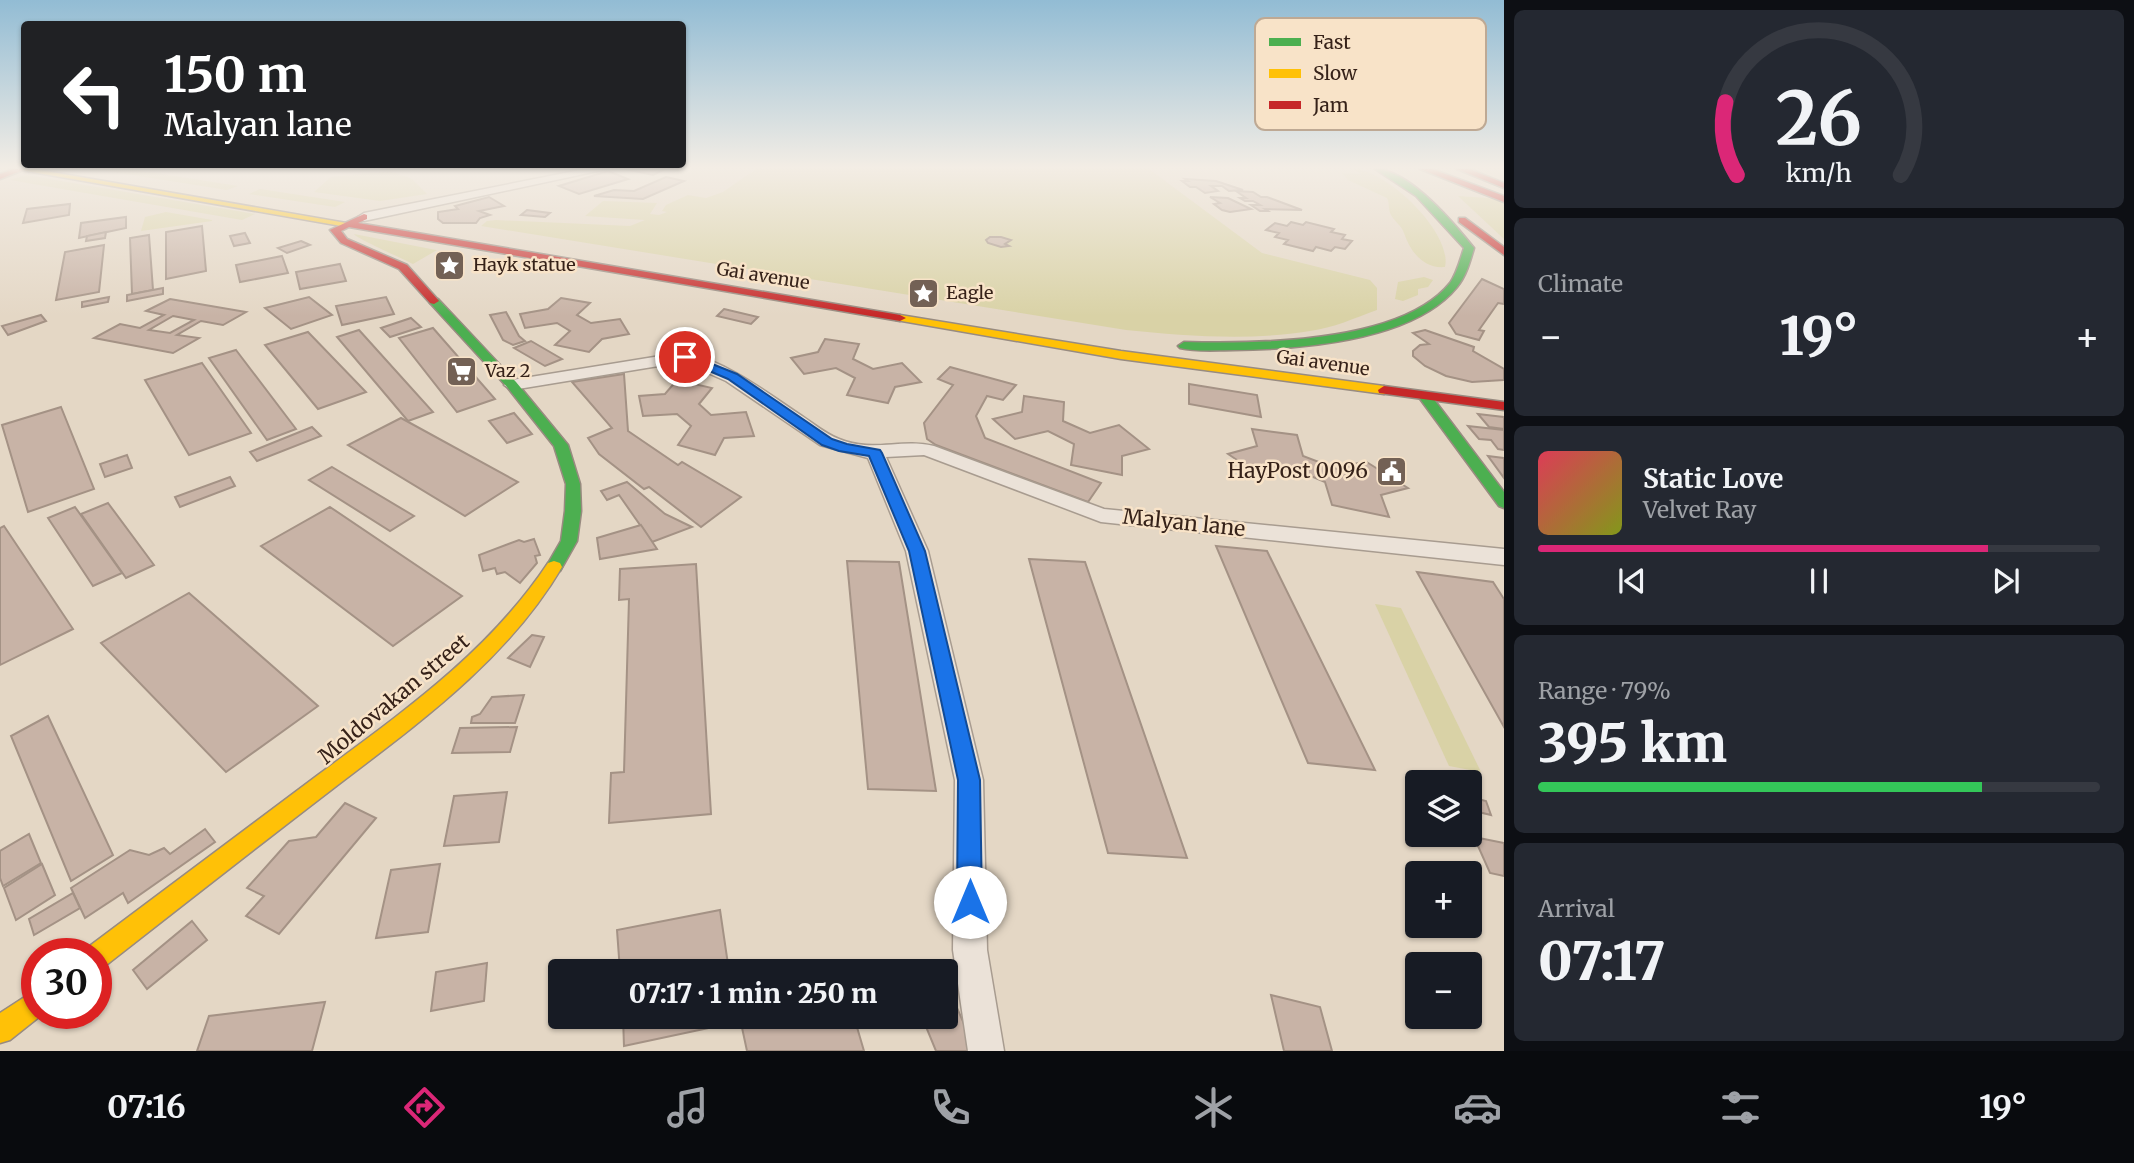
<!DOCTYPE html>
<meta charset="utf-8">
<style>
:root{--surface:#171b24;--page:#242831;--text:#f1f3f6;--muted:#9ea1a6;--line:#363941;--accent:#db2777}
body{margin:0;font-family:Merriweather,serif;background:var(--page);color:var(--text);height:100vh;display:flex;flex-direction:column;font-size:26px;white-space:nowrap}
*{box-sizing:border-box;margin:0}
p{font-size:23px;color:var(--muted)}
.icon{flex:none;width:38px;height:38px;fill:none;stroke:currentColor;stroke-width:2;stroke-linecap:round;stroke-linejoin:round}
.map{position:relative;flex:1;overflow:hidden}
.panel{display:flex;flex-direction:column;gap:10px;padding:10px;background:#0d0f14;width:630px}
.panel>*{flex:none}
.banner{position:absolute;left:21px;top:21px;width:665px;height:147px;border-radius:7px;box-shadow:0 2px 5px #0004;background:#202124;color:#fff;overflow:hidden}
.buttons{position:absolute;left:1405px;top:770px;display:grid;gap:14px}
.buttons a{display:grid;place-items:center;width:77px;height:77px;border-radius:7px;background:var(--surface);box-shadow:0 2px 5px #0004;font-size:35px}
.speed{position:absolute;left:21px;top:938px;display:flex;gap:14px;font-size:35px;font-weight:700;text-align:center}
.speed>*{display:grid;place-content:center;width:91px;height:91px;border-radius:50%;background:var(--surface);box-shadow:0 2px 5px #0004;line-height:1}
.speed .limit{border:10px solid #d22;background:#fff;color:#111}
.pin{position:absolute;display:grid;place-items:center;width:60px;height:60px;color:#fff;margin:-30px;border:4px solid #fff;border-radius:50%;box-shadow:0 2px 7px #0007}
.me{position:absolute;width:77px;margin:-38px;rotate:0deg;stroke-linejoin:round;filter:drop-shadow(0 0 5px #0008)}
.turn{display:flex;align-items:center;gap:24px;height:147px;padding:0 28px;font-size:32px}
.turn .icon{width:91px;height:91px;stroke-width:2.5}
.turn b{display:block;font-size:49px;line-height:60px}
.big{font-size:52px;font-weight:800;line-height:1.1}
.panel .widget{flex:1;display:flex;flex-direction:column;justify-content:center;gap:10px;min-width:0;padding:0 24px;border-radius:10px;background:var(--page)}
.panel .dial{align-items:center;gap:0}
.dial svg{height:182px;overflow:visible;fill:none;stroke:var(--line);stroke-width:7;stroke-linecap:round;text-anchor:middle}
.dial text{fill:var(--text);stroke:none}
.song{display:flex;align-items:center;gap:21px}
.cover{width:84px;height:84px;border-radius:10px;background:linear-gradient(135deg,hsl(350 70% 55%),hsl(70 70% 35%))}
.played{height:7px;border-radius:4px;background:linear-gradient(90deg,var(--accent) 80%,var(--line) 80%)}
.keys{display:flex;justify-content:space-around;direction:ltr}
.heat{display:flex;justify-content:space-between;align-items:center;font-size:38px;direction:ltr}
.charge{height:10px;border-radius:5px;background:linear-gradient(90deg,#34c759 79%,var(--line) 0)}
.trip{position:absolute;left:548px;top:959px;width:410px;height:70px;border-radius:7px;background:var(--surface);box-shadow:0 2px 5px #0004;font-weight:800;line-height:70px;text-align:center}
.dock{display:flex;height:112px;justify-content:space-around;align-items:center;background:#090b0e;color:var(--muted)}
.dock .icon{width:49px;height:49px}
.dock .selected{color:var(--accent)}
.dock b{font-size:32px;color:var(--text)}
main{display:flex;flex:1;min-height:0}
.map>svg:first-child{display:block}
</style>
<main>
<div class="map">
<svg width="1504" height="1051" viewBox="0 0 1504 1051">
<rect width="100%" height="100%" fill="#e4d7c5"/>
<g fill="#d9d2a6">
<polygon points="94,169 130,169 238,186 227,190"/>
<path d="M756,169h393l113,84 108,27 7,8v22c-22,8 -44,18 -67,21 -61,10 -124,5 -184,-1l-645,-104 6,-5 9,-1 134,6 15,-6 -60,-4 18,-15 54,2 -7,11 9,1 8,-3 -5,-1 4,-6 22,-10 18,3 17,-6z"/>
<path d="M1353,169c33,0 100,64 92,98 -22,2 -35,-16 -41,-34 -2,-7 -10,-12 -13,-18 -3,-5 -1,-11 -4,-17l-39,-18 -6,-7 19,1z"/>
<polygon points="390,171 412,179 427,194 380,201 314,192 331,177"/>
<polygon points="26,175 255,214 242,220 10,180"/>
<polygon points="260,189 345,202 335,207 249,194"/>
<polygon points="1458,196 1488,198 1504,203 1504,239"/>
<polygon points="166,212 212,220 212,221 141,231 145,217"/>
<path d="M354,234l82,16h1l-24,14c-11,-6 -56,-25 -59,-30z"/>
<polygon points="1424,277 1433,280 1428,287 1418,289 1418,295 1403,301 1395,299 1398,282"/>
<polygon points="1375,604 1401,608 1481,772 1449,766"/>
</g>
<g fill="#c8b3a6" stroke="#a49285" stroke-width="2" fill-rule="evenodd">
<polygon points="625,169 665,169 653,175"/>
<polygon points="608,171 628,179 579,194 559,186"/>
<polygon points="666,177 684,181 643,199 594,196 614,190 634,191"/>
<polygon points="1185,179 1216,181 1243,190 1229,191 1222,186 1211,186 1218,191 1205,193 1196,187 1190,187 1182,181 1188,181"/>
<polygon points="1236,191 1253,192 1261,197 1267,197 1302,210 1265,209 1268,211 1260,211 1251,205 1260,205 1253,201 1245,201 1240,198 1246,198"/>
<polygon points="489,197 504,206 479,211 490,215 480,218 476,223 443,223 438,219 438,212 458,209 455,206"/>
<polygon points="1210,197 1228,198 1251,209 1230,212 1222,210 1214,204 1220,203"/>
<polygon points="70,204 69,215 23,223 27,209"/>
<polygon points="527,210 550,213 545,217 521,215"/>
<polygon points="126,217 126,228 79,238 81,223"/>
<polygon points="1291,222 1303,225 1306,222 1334,229 1331,232 1345,235 1342,239 1352,241 1345,249 1335,247 1331,251 1316,247 1313,251 1284,244 1288,240 1275,237 1279,233 1266,230 1275,223 1287,226"/>
<polygon points="202,226 206,271 166,279 166,232"/>
<polygon points="106,232 105,238 86,241 87,236"/>
<polygon points="245,233 250,243 234,246 230,236"/>
<polygon points="149,235 153,290 132,294 130,238"/>
<polygon points="990,237 1001,237 1011,240 1005,244 1009,246 1001,247 988,243 986,240"/>
<polygon points="301,241 310,245 287,253 278,248"/>
<polygon points="104,245 99,292 56,300 65,252"/>
<polygon points="282,256 288,273 240,282 236,265"/>
<polygon points="340,264 346,281 300,289 296,272"/>
<polygon points="1482,279 1504,289 1504,304 1498,303 1479,330 1484,331 1479,340 1456,334 1449,323"/>
<polygon points="163,288 163,294 127,301 127,295"/>
<polygon points="109,297 108,302 82,307 82,302"/>
<polygon points="309,297 332,315 291,329 265,308"/>
<polygon points="386,297 394,314 342,325 336,306"/>
<polygon points="561,298 590,303 577,315 591,323 620,319 629,334 602,339 589,352 555,345 570,331 557,323 525,328 520,314 548,309"/>
<path d="M170,299l76,13 -23,13 -22,-4 -24,14 22,3 -26,15 -79,-15 26,-14 20,4 24,-13 -18,-4zM173,316l21,4 -24,13 -21,-3z"/>
<polygon points="724,309 758,317 751,324 717,316"/>
<polygon points="506,312 519,336 525,341 513,345 503,340 490,315"/>
<polygon points="41,315 46,321 8,335 2,326"/>
<polygon points="411,318 421,327 390,337 381,328"/>
<polygon points="433,328 495,399 457,412 399,338"/>
<polygon points="359,330 433,412 408,421 337,337"/>
<polygon points="1425,330 1474,347 1473,351 1504,369 1504,380 1472,382 1446,376 1425,366 1413,356 1413,351 1420,345 1429,344 1413,333"/>
<polygon points="308,332 366,392 318,409 265,345"/>
<polygon points="825,339 859,344 853,359 873,369 902,363 921,382 895,387 888,403 847,395 855,378 836,368 804,374 791,358 818,352"/>
<polygon points="531,341 562,359 545,366 514,348"/>
<polygon points="236,350 296,429 267,440 209,358"/>
<polygon points="202,363 251,433 189,455 145,380"/>
<polygon points="950,367 1016,385 1003,400 987,396 976,416 985,438 1101,483 1088,502 936,445 927,439 924,423 953,385 938,379"/>
<polygon points="624,374 628,431 678,465 682,462 741,497 701,527 649,487 644,489 599,454 588,438 612,428 572,382"/>
<polygon points="677,380 712,388 699,404 711,415 746,412 754,436 724,438 715,455 678,445 691,426 677,414 643,416 639,396 665,394"/>
<polygon points="1189,384 1257,395 1261,417 1189,404"/>
<polygon points="1024,396 1064,402 1063,421 1090,433 1119,425 1149,449 1122,456 1122,475 1071,465 1074,444 1048,431 1015,439 993,419 1022,412"/>
<polygon points="61,407 94,489 28,512 2,425"/>
<polygon points="514,413 532,434 507,443 489,421"/>
<polygon points="1478,414 1504,417 1504,429 1489,427"/>
<polygon points="401,418 518,482 465,516 348,445"/>
<polygon points="1468,426 1504,430 1504,450 1498,449 1491,440 1479,439"/>
<polygon points="312,427 321,436 257,461 250,452"/>
<polygon points="1252,429 1297,435 1303,456 1337,469 1365,461 1408,488 1381,495 1389,517 1332,505 1325,482 1292,468 1261,476 1228,454 1257,446"/>
<polygon points="127,455 132,468 105,477 100,464"/>
<polygon points="1488,456 1504,458 1504,478"/>
<polygon points="332,467 414,516 390,531 309,480"/>
<polygon points="230,477 235,486 180,507 175,497"/>
<polygon points="627,482 665,514 692,527 652,542 619,495 607,500 601,491"/>
<polygon points="108,503 154,565 126,578 81,514"/>
<polygon points="75,507 122,573 93,586 48,518"/>
<polygon points="330,507 462,596 393,646 261,546"/>
<polygon points="641,525 657,549 600,559 597,538"/>
<polygon points="4,526 73,629 0,665 0,528"/>
<polygon points="534,539 540,555 535,556 537,563 520,583 505,572 497,574 495,568 483,571 479,555 519,540 524,542"/>
<polygon points="1216,546 1267,551 1375,770 1308,763"/>
<polygon points="1029,559 1085,562 1187,858 1108,853"/>
<polygon points="847,561 899,562 936,791 868,789"/>
<polygon points="696,564 711,814 609,823 611,773 624,772 629,599 619,600 620,569"/>
<polygon points="1417,572 1493,582 1504,599 1504,727"/>
<polygon points="189,593 318,706 226,772 101,643"/>
<polygon points="532,635 544,637 530,667 508,658"/>
<polygon points="524,695 515,723 471,723 472,717 480,714 492,697"/>
<polygon points="48,716 113,855 71,881 11,736"/>
<polygon points="517,727 510,752 452,753 460,728"/>
<polygon points="507,792 499,842 444,846 454,796"/>
<polygon points="1470,797 1486,801 1491,815 1470,810"/>
<polygon points="345,803 376,818 279,934 246,916 264,896 247,888 289,841 316,837"/>
<polygon points="205,829 215,842 128,903 123,893 85,918 71,888 130,850 149,855 164,848 170,854"/>
<polygon points="29,834 41,863 3,886 0,878 0,851"/>
<polygon points="1474,837 1504,843 1504,876 1490,873"/>
<polygon points="42,864 55,895 16,920 4,888"/>
<polygon points="440,864 428,932 376,938 391,870"/>
<polygon points="73,893 80,908 34,935 29,919"/>
<polygon points="720,910 729,971 620,971 617,930"/>
<polygon points="192,921 207,940 147,989 133,970"/>
<polygon points="487,963 484,1001 431,1011 436,972"/>
<polygon points="945,983 946,983 976,1051 936,1051 922,1017 945,1017"/>
<polygon points="1271,995 1320,1007 1332,1051 1284,1051"/>
<polygon points="325,1002 312,1051 197,1051 209,1016"/>
<polygon points="623,1017 736,1017 737,1022 624,1046"/>
<polygon points="766,1017 854,1017 864,1051 747,1051 741,1023"/>
</g>
<g fill="none" stroke-linecap="round" stroke-linejoin="round">
<defs>
<g id="street">
<polygon points="585,169 607,169 364,221 358,217 364,213"/>
<path d="M685,352c44,11 81,40 117,64 12,8 24,18 37,23 34,14 61,-1 95,7l170,63 400,40v16l-403,-43 -177,-67 -38,2 42,94 55,229 4,170 17,101h-36l-15,-101 2,-170 -49,-229 -38,-93 -48,-13 -94,-64 -43,-19 -171,28 -8,-5 8,-5z"/>
</g>
<g id="fast">
<path d="M1375,169c33,0 79,54 99,79 -4,14 -8,28 -17,39 -45,55 -158,62 -223,63 -18,0 -37,2 -54,-2l-2,-2 6,-4c71,2 217,2 266,-59 7,-10 10,-23 14,-35l-48,-52z"/>
<polygon points="430,299 438,299 516,382 568,445 580,484 581,511 577,541 560,571 548,571 546,567 561,541 565,511 566,484 554,446 508,388 430,303"/>
<polygon points="1424,392 1429,393 1504,492 1504,508 1499,506 1418,396"/>
</g>
<g id="slow">
<polygon points="15,169 34,169 352,224 347,227"/>
<polygon points="900,315 1121,351 1384,386 1390,390 1384,394 1121,359 896,320 894,318"/>
<path d="M554,561l6,2 2,4c-55,93 -142,155 -227,220 -77,59 -153,119 -230,179l-9,4v-16h-11l2,-6c77,-58 154,-115 231,-173 85,-63 171,-123 230,-212z"/>
<polygon points="37,989 37,1013 44,1013 10,1040 0,1043 0,1013"/>
</g>
<g id="jam">
<polygon points="14,169 26,169 0,179 0,174"/>
<polygon points="1420,169 1432,169 1504,196 1504,202"/>
<polygon points="1457,169 1469,169 1504,183 1504,188"/>
<polygon points="364,214 367,215 367,219 358,223 900,315 906,318 900,321 349,227 341,231 347,239 407,265 439,301 434,304 430,303 399,269 341,243 330,230"/>
<polygon points="1459,218 1465,218 1504,247 1504,255 1459,222"/>
<polygon points="1384,386 1504,402 1504,410 1379,393 1378,390"/>
</g>
</defs>
<use href="#street" stroke="#a89c90" stroke-width="3"/>
<use href="#fast" stroke="#988b80" stroke-width="3"/>
<use href="#slow" stroke="#988b80" stroke-width="3"/>
<use href="#jam" stroke="#988b80" stroke-width="3"/>
<use href="#street" fill="#ebe2d8" fill-rule="evenodd"/>
<use href="#fast" fill="#4caf50" fill-rule="evenodd"/>
<use href="#slow" fill="#ffc107" fill-rule="evenodd"/>
<use href="#jam" fill="#c62828" fill-rule="evenodd"/>
</g>
<linearGradient id="sky" x2="0" y2="1"><stop stop-color="#92bcd4"/><stop offset="0.53" stop-color="#f3ede5"/><stop offset="1" stop-color="#f3ede5" stop-opacity="0"/></linearGradient>
<rect width="1504" height="316" fill="url(#sky)"/>
<polygon fill="#1a73e8" stroke="#114b97" stroke-width="2" points="685,353 737,374 832,439 847,444 880,450 882,453 925,551 980,780 982,902 978,910 970,914 961,910 957,902 958,780 909,551 869,456 839,451 822,445 728,379 681,359 679,357"/>
<defs>
<symbol id="sight-square" viewBox="-11 -11 22 22"><rect x="-9" y="-9" width="18" height="18" rx="4" fill="#736155" stroke="#f8e3c8"/><path d="M0-6L1.8-2.2L6-1.7L2.9 1.2L3.7 5.4L0 3.3L-3.7 5.4L-2.9 1.2L-6-1.7L-1.8-2.2Z" fill="#fff"/></symbol>
<symbol id="supermarket-square" viewBox="-11 -11 22 22"><rect x="-9" y="-9" width="18" height="18" rx="4" fill="#736155" stroke="#f8e3c8"/><path d="M-6-5.5h2.5l.6 2H6L4.5 2H-2.5L-4.4-4H-6ZM-1.5 3.2a1.3 1.3 0 1 0 .1 0ZM3 3.2a1.3 1.3 0 1 0 .1 0Z" fill="#fff"/></symbol>
<symbol id="civic-square" viewBox="-11 -11 22 22"><rect x="-9" y="-9" width="18" height="18" rx="4" fill="#736155" stroke="#f8e3c8"/><path d="M-.6-6.5H3V-4.5H.6V-3L4-1V1h2V6H-6V1h2V-1L-.6-3ZM-1.2 2.5V6h2.4V2.5Z" fill="#fff"/></symbol>
</defs>
<g fill-rule="evenodd">
<use href="#sight-square" x="432" y="248" width="35" height="35"/>
<use href="#sight-square" x="906" y="276" width="35" height="35"/>
<use href="#supermarket-square" x="444" y="354" width="35" height="35"/>
<use href="#civic-square" x="1374" y="454" width="35" height="35"/>
</g>
<g text-anchor="middle" stroke-width="5" stroke-linejoin="round" paint-order="stroke">
<g font-size="18" fill="#362219" stroke="#f8e3c8" text-anchor="start">
<text x="473" y="271">Hayk statue</text>
<text x="946" y="299">Eagle</text>
<text x="485" y="377">Vaz 2</text>
</g>
<g font-size="18" fill="#362219" stroke="#f8e3c8">
<text transform="translate(763 276) rotate(9)" y="6">Gai avenue</text>
<text transform="translate(1323 363) rotate(8)" y="6">Gai avenue</text>
</g>
<g font-size="21" fill="#362219" stroke="#f8e3c8" text-anchor="end">
<text x="1368" y="478">HayPost 0096</text>
</g>
<g font-size="21" fill="#362219" stroke="#f8e3c8">
<text transform="translate(1184 523) rotate(6)" y="7">Malyan lane</text>
<text transform="translate(394 699) rotate(-40)" y="7">Moldovakan street</text>
</g>
</g>
<rect x="1255" y="18" width="231" height="112" rx="10" fill="#f8e3c8" stroke="#bea994" stroke-width="2"/>
<rect x="1269" y="38" width="32" height="8" fill="#4caf50"/>
<rect x="1269" y="69" width="32" height="9" fill="#ffc107"/>
<rect x="1269" y="101" width="32" height="8" fill="#c62828"/>
<g font-size="19" fill="#362219">
<text x="1313" y="49">Fast</text>
<text x="1313" y="80">Slow</text>
<text x="1313" y="112">Jam</text>
</g>
</svg>
<div class="buttons">
<a><svg class="icon" aria-label="layers" viewBox="0 0 24 24"><path d="M12 4l9 5-9 5-9-5zM3 14l9 5 9-5"/></svg></a>
<a>+</a>
<a>−</a>
</div>
<div class="speed"><div class="limit">30</div></div>
<div class="pin" style="left:685px;top:357px;background:#d93025"><svg class="icon" aria-label="arrive" viewBox="0 0 24 24"><path d="M6 21V4h12l-3 4 3 4H6"/></svg></div>
<svg class="me" style="left:970px;top:902px" viewBox="-20 -20 40 40"><circle r="19" fill="#fff"/><path d="M0-13L10 11 0 6-10 11z" fill="#1a73e8"/></svg>
<div class="trip">07:17 · 1 min · 250 m</div>
<div class="banner">
<div class="turn"><svg class="icon" aria-label="left" viewBox="0 0 24 24"><path d="M17 20v-9H6M10 6l-5 5 5 5"/></svg><div><b>150 m</b>Malyan lane</div></div>
</div>
</div>
<section class="panel">
<div class="widget dial"><svg viewBox="0 0 100 80">
<path d="M14 69A42 42 0 1 1 86 69"/>
<path d="M14 69A42 42 0 0 1 9 37" stroke="#db2777"/>
<text x="50" y="56" font-size="32" font-weight="700">26</text>
<text x="50" y="72" font-size="11">km/h</text>
</svg></div>
<div class="widget"><p>Climate</p>
<div class="heat"><a>−</a><b class="big">19°</b><a>+</a></div>
</div>
<div class="widget">
<div class="song"><i class="cover"></i><div><b>Static Love</b><p>Velvet Ray</p></div></div>
<div class="played"></div>
<div class="keys"><svg class="icon" aria-label="previous" viewBox="0 0 24 24"><path d="M18 5L8 12l10 7zM5 5v14"/></svg><svg class="icon" aria-label="pause" viewBox="0 0 24 24"><path d="M8 5v14M16 5v14"/></svg><svg class="icon" aria-label="next" viewBox="0 0 24 24"><path d="M6 5l10 7-10 7zM19 5v14"/></svg></div>
</div>
<div class="widget"><p>Range · 79%</p><b class="big">395 km</b><div class="charge"></div></div>
<div class="widget"><p>Arrival</p><b class="big">07:17</b></div>
</section>
</main>
<nav class="dock">
<b>07:16</b>
<svg class="icon selected" aria-label="directions" viewBox="0 0 24 24"><path d="M12 3l9 9-9 9-9-9zM9 14v-3h6M13 9l2 2-2 2"/></svg>
<svg class="icon" aria-label="music" viewBox="0 0 24 24"><path d="M9 18V5l10-2v13"/><circle cx="6" cy="18" r="3"/><circle cx="16" cy="16" r="3"/></svg>
<svg class="icon" aria-label="phone" viewBox="0 0 24 24"><path d="M5 4h4l2 5-3 2q2 4 5 5l2-3 5 2v4C11 20 4 13 5 4z"/></svg>
<svg class="icon" aria-label="climate" viewBox="0 0 24 24"><path d="M12 3v18M4 7l16 10M4 17L20 7"/></svg>
<svg class="icon" aria-label="car" viewBox="0 0 24 24"><path d="M5 17H2v-5l4-1 3-4h7l3 4 3 1v5h-3M9 17h6M6 11h13"/><circle cx="7" cy="17" r="2"/><circle cx="17" cy="17" r="2"/></svg>
<svg class="icon" aria-label="filters" viewBox="0 0 24 24"><path d="M4 7h16M4 17h16"/><circle cx="9" cy="7" r="2"/><circle cx="15" cy="17" r="2"/></svg>
<b>19°</b>
</nav>
